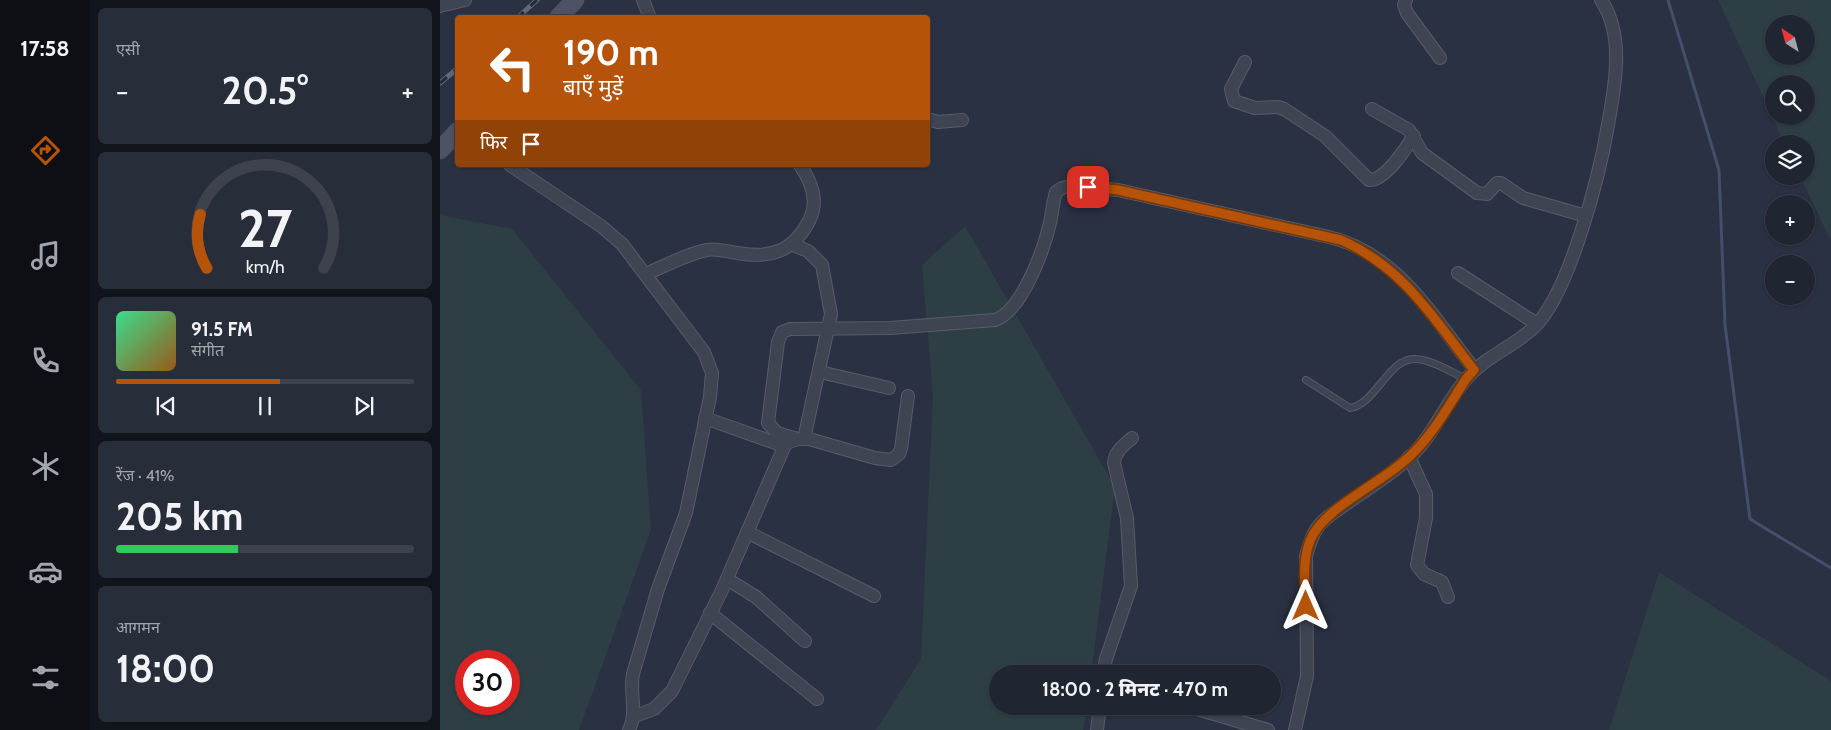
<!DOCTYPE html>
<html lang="hi">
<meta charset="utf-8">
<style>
:root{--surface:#202532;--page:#282d3a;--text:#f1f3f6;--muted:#a2a5ac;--line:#3d424d;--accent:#b45309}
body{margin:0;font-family:Cabin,"Noto Sans Devanagari",sans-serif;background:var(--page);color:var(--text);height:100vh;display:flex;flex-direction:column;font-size:19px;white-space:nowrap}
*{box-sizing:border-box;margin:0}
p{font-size:16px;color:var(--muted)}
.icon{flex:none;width:28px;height:28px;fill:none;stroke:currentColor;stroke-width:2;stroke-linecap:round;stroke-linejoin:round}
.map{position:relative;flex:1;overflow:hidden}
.drawer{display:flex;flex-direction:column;gap:8px;padding:8px;background:#12141c;width:350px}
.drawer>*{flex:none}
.top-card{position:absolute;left:15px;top:15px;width:475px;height:152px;border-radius:5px;box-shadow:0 1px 4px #0004,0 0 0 1px var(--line);background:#b45309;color:#fff;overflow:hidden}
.needle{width:32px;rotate:324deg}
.fabs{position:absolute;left:1325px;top:15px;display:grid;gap:10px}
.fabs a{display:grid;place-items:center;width:50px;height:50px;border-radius:50%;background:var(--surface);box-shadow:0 1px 4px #0004,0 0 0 1px var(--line);font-size:25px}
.speed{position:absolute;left:15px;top:650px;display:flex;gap:10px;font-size:25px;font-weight:700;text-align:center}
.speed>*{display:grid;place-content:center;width:65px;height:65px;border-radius:50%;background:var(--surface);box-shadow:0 1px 4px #0004,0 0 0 1px var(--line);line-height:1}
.speed .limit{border:8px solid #d22;background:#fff;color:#111}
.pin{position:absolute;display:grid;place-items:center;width:42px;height:42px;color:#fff;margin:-21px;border-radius:10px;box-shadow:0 2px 8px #0006}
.me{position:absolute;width:55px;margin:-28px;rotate:0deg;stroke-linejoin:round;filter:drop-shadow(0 0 4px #0008)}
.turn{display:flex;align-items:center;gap:18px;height:105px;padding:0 25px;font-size:22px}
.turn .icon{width:65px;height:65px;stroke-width:2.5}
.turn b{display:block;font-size:35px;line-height:42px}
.then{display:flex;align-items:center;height:48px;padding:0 25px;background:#0003;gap:10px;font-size:19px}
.big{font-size:38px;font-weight:800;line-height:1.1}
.drawer .card{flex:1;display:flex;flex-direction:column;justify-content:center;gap:8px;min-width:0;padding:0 18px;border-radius:8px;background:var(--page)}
.drawer .dial{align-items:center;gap:0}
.dial svg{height:130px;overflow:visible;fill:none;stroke:var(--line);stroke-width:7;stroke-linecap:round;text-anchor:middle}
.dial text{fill:var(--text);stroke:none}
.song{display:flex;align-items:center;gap:15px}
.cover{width:60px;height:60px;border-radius:8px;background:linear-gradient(135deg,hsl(150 70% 55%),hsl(30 70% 35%))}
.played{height:5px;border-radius:2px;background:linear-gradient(90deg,var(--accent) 55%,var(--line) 55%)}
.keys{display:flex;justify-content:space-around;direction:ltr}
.heat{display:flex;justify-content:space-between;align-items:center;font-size:28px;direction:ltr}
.charge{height:8px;border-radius:4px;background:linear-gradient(90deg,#34c759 41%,var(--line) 0)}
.trip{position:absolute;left:549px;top:665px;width:292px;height:50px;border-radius:25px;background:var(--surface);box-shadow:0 1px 4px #0004,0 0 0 1px var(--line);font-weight:800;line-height:50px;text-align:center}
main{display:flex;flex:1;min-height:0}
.tabs{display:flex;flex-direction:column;width:90px;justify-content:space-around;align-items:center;background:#0d0f14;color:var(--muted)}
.tabs .icon{width:35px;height:35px}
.tabs .selected{color:var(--accent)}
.tabs b{font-size:22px;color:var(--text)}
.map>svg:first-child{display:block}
</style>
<main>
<nav class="tabs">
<b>17:58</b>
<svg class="icon selected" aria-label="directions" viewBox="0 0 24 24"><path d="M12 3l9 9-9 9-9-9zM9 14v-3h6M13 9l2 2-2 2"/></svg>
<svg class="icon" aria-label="music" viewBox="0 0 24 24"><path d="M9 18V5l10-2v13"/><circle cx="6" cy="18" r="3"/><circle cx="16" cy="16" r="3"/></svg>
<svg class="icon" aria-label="phone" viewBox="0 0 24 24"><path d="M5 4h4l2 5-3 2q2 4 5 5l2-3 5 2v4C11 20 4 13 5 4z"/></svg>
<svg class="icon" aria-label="climate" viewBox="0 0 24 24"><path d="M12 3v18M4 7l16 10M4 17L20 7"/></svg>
<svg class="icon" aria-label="car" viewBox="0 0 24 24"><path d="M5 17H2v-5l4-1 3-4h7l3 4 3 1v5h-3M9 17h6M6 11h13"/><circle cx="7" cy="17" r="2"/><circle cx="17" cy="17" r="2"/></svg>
<svg class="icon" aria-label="filters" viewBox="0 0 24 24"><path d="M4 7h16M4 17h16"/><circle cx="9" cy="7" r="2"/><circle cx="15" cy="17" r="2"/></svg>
</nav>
<section class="drawer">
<div class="card"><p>एसी</p>
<div class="heat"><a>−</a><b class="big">20.5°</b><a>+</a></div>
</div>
<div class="card dial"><svg viewBox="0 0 100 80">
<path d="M14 69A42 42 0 1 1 86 69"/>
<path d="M14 69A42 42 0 0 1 10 36" stroke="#b45309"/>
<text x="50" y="56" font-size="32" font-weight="700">27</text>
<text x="50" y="72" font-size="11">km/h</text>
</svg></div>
<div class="card">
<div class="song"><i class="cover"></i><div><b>91.5 FM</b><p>संगीत</p></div></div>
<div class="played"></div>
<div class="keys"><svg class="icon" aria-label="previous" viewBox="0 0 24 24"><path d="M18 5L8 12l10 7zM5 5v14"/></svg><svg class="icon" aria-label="pause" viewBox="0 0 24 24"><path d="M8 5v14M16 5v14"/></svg><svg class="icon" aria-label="next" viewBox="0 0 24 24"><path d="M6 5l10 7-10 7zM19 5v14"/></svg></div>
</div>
<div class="card"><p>रेंज · 41%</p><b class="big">205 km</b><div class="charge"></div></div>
<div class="card"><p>आगमन</p><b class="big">18:00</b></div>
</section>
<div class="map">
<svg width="1391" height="730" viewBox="0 0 1391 730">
<rect width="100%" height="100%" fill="#2a3142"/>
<g fill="#2d3f44" fill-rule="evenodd">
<path d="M1278,0h113v241l-31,-65h6v-32h-21zM1334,24h32v32h-32zM1334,84h32v32h-32z"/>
<path d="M0,215l72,14 129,161 10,140 -72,200h-139zM26,661h43v43h-43z"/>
<polygon points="525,226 675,487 651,674 558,674 558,706 647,706 643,730 436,730 481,659 493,396 482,265"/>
<polygon points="1219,572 1391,681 1391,730 1169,730"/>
</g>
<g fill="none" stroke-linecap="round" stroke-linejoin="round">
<polyline stroke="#434f6b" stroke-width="3" points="1228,0 1279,170 1285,325 1310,519 1391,568"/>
<defs>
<path id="service" d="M866,380l44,28c25,-3 38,-49 64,-49 17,0 37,13 52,20"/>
<g id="minor">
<polyline points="203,0 210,18"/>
<polyline points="966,0 964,5 967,13 1000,58"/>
<polyline points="0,6 25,0"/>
<path d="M805,62l-14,27 3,12 21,7 23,-1 6,2 41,27 44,44c16,1 37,-32 45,-44"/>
<polyline points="932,109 969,130 982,153 1037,193 1047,194 1057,183 1061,183 1083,198 1146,216"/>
<polyline points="488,119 498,122 522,120"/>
<path d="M70,165l91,61 21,18 82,108 8,21 -2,24 -24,116 -28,76 -25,85c-4,20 5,38 -4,56"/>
<polyline points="353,245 368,251 382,265 391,314 364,439"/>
<polyline points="1018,273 1097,324"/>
<path d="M206,274c19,-8 40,-20 61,-24 9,-2 21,2 30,3 35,6 57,-2 73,-34 9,-19 1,-38 -10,-54"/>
<polyline points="380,372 449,388"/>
<polyline points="265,418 341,445 358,439 369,439 435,458 451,460 459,454 461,449 468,396"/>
<path d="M358,439l-21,-6 -9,-10 10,-81 4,-10 8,-3 100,-1 105,-8c27,-9 49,-71 55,-97 2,-10 3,-21 6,-31l6,-4 9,-2 47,4 211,47c69,16 105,82 146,133"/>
<polyline points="969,457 986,494 986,518 977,565 984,574 1002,582 1008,597"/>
<polyline points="307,532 434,596"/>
<polyline points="287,579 316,597 365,641"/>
<polyline points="270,613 377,699"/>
<path d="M663,674l3,-15 25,-73 -4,-68 -13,-55c1,-12 9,-17 18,-25"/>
<polyline points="747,706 828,730"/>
<polyline points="195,716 214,709 232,691 282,590 345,445"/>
<polyline points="657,730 660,706"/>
<path d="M855,730l12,-54 -1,-120c3,-10 5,-19 11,-28 7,-10 19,-17 29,-24 21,-15 45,-29 64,-47 24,-22 36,-55 57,-79 18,-21 46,-31 66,-50 36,-32 67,-155 75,-203 7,-39 17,-90 -7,-125"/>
</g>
<g id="secondary">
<polyline points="118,18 135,0"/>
<polyline points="0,150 18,131"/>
</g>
</defs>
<use href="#service" stroke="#575c69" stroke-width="8"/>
<use href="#minor" stroke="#575c69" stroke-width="14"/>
<use href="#secondary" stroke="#484d5b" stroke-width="19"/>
<use href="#service" stroke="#3e4452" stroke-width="6"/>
<use href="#minor" stroke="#3e4452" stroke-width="12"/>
<use href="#secondary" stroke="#4d5364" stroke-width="18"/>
<defs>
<g id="rail">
<polyline points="77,18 97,0"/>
<polyline points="0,83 18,68"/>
</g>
</defs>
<use href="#rail" stroke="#616878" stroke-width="5"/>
<use href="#rail" stroke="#232937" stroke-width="3" stroke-dasharray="9" stroke-linecap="butt"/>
</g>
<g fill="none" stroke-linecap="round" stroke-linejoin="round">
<defs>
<path id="route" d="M648,187l30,3 223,50c63,28 92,78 133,130l-8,9c-17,26 -33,56 -56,77 -26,26 -88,52 -100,85 -8,19 -5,45 -4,65"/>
</defs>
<use href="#route" stroke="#753606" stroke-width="12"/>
<use href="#route" stroke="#b45309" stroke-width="9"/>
</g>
</svg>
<div class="fabs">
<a><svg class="needle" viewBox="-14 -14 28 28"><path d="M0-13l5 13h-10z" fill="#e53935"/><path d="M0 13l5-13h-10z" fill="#a2a5ac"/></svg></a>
<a><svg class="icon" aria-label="search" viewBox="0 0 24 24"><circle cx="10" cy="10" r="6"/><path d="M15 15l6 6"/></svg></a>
<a><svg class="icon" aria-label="layers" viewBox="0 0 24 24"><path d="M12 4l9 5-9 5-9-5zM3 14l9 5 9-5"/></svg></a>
<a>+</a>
<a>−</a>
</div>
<div class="speed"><div class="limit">30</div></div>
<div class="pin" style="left:648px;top:187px;background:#d93025"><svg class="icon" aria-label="arrive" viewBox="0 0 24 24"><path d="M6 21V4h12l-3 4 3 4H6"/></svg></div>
<svg class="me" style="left:866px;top:606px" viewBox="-20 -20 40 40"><path d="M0-17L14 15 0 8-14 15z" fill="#b45309" stroke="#fff" stroke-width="4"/></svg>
<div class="trip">18:00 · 2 मिनट · 470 m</div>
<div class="top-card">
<div class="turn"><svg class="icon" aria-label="left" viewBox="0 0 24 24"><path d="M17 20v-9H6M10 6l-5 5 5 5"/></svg><div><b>190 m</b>बाएँ मुड़ें</div></div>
<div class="then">फिर<svg class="icon" aria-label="arrive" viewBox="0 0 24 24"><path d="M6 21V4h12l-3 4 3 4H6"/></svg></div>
</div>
</div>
</main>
